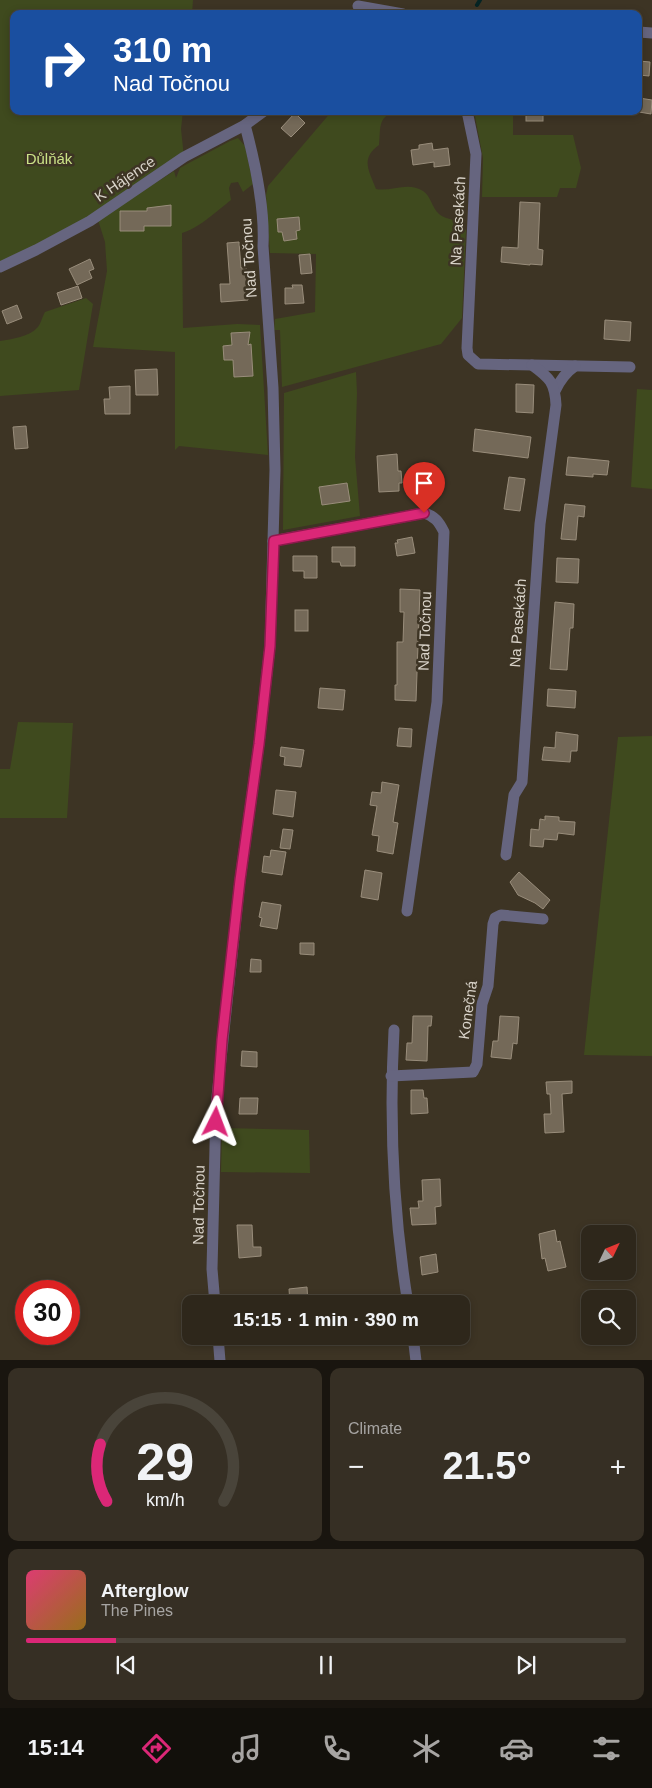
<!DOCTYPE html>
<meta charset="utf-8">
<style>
:root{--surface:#2e271b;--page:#362f24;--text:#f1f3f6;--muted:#a7a5a3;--line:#49443a;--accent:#db2777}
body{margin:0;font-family:Helvetica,sans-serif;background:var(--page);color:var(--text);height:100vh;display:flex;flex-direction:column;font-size:19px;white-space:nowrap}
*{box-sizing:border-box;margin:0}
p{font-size:16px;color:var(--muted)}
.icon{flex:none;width:28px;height:28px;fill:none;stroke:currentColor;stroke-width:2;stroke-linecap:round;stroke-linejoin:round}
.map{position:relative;height:1360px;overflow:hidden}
.panel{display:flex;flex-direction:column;gap:8px;padding:8px;background:#19150f;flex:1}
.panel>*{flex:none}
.banner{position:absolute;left:10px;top:10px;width:632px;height:105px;border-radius:10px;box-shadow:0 2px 8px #0003,0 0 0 1px var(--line);background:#1a4fa0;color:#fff;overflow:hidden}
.needle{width:32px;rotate:47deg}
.fabs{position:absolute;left:581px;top:1225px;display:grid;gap:10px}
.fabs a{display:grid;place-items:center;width:55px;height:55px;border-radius:10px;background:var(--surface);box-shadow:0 2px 8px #0003,0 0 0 1px var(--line);font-size:25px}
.speed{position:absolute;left:15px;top:1280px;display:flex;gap:10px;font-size:25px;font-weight:700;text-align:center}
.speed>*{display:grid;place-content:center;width:65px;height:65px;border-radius:50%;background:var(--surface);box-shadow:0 2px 8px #0003,0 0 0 1px var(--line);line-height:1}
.speed .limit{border:8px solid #d22;background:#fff;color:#111}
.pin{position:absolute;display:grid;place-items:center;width:42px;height:42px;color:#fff;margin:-51px -21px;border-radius:50% 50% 50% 0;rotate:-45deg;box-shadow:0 0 5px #0007}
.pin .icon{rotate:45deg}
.me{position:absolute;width:55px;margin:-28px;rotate:3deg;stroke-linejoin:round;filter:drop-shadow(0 0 4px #0008)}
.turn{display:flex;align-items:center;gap:18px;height:105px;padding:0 20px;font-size:22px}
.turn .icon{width:65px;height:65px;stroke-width:2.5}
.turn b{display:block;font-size:35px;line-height:42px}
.big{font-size:38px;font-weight:700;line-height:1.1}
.panel .widget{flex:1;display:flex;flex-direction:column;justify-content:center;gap:8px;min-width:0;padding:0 18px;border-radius:10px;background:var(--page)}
.panel .dial{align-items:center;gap:0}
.dial svg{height:130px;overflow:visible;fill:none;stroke:var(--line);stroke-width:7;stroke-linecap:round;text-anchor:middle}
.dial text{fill:var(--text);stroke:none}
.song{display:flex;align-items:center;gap:15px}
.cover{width:60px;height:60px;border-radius:8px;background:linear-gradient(135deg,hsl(340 70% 55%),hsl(40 70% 35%))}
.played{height:5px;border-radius:2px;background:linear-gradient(90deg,var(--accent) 15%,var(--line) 15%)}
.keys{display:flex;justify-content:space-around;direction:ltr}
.heat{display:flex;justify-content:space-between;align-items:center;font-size:28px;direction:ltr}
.panel .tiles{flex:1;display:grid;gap:8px;grid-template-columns:1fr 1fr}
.widget:last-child{grid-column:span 2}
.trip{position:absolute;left:182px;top:1295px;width:288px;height:50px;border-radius:10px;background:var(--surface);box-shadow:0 2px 8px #0003,0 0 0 1px var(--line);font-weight:700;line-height:50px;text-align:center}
.tabs{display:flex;height:80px;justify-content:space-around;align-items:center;background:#12100b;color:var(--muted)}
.tabs .icon{width:35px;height:35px}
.tabs .active{color:var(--accent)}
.tabs b{font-size:22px;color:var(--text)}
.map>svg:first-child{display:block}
</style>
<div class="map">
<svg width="652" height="1361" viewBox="0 0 652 1361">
<rect width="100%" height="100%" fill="#3d3424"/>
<g fill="#3f4a1e">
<polygon points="0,0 193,0 192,14 14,14 14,111 183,111 181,129 184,157 122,199 0,267"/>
<path d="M332,111h63c-18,7 -14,17 -16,34 -19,14 -10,25 -3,44 15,3 32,-8 47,2 8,5 9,17 16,23 9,7 17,3 27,16l-4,88 -21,26 -159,43 -2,-57h-6l1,-11 40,-7 1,-58 -46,-1 -4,-58 2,-9z"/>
<polygon points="474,111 513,111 513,135 573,135 581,168 576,188 560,188 557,197 482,197 483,158"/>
<path d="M238,138l7,8 8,38 -10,8 -5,-10 -7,1 -2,5 2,12c-13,10 -33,29 -49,33l1,95 54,-4 23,1 8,130 -89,-9 -4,4v-98l-82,-5 14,-76 -2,-29 -7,-22 76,-49 2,7 4,-10 7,-4 43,-23z"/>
<path d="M86,298l7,6 -14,86 -79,6v-55c12,-2 29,-4 38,-14 3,-4 4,-10 7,-15z"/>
<polygon points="356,372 357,393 355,457 360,516 283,530 284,393"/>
<polygon points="637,389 652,390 652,489 631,487"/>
<polygon points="18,722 73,723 67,818 0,818 0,769 10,769"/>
<polygon points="652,736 652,1056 584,1055 618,737"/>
<polygon points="222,1128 309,1130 310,1173 221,1172"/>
</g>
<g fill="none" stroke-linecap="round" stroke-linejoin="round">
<polyline stroke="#052424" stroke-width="4" points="477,5 480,0"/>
</g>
<g fill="#746958" stroke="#998d7b">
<polygon points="639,61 650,62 649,76 639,75"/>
<polygon points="639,98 652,100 651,114 639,112"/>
<rect x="526" y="111" width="17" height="10"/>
<polygon points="295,113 305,123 291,137 281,128"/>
<polygon points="432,143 433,150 448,148 450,165 434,167 434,162 413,165 411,150 419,149 419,145"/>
<polygon points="520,202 540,203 538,249 543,250 542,265 530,264 530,265 501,262 502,247 518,248"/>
<polygon points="171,205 171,226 144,226 144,231 120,231 120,211 147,211 147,208"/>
<polygon points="299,217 300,230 296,231 297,239 284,241 282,232 278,232 277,219"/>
<polygon points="239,242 241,268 246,267 248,300 221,302 220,284 230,284 227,243"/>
<polygon points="310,254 312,273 301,274 299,255"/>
<polygon points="90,259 94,269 89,271 92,278 77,285 69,269"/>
<polygon points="292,285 302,285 304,303 285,304 285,288 293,288"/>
<polygon points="78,286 82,298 61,305 57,293"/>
<polygon points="17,305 22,318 7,324 2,311"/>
<polygon points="605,320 631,322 630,341 604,339"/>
<polygon points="250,332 248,345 251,344 253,376 234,377 233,360 224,360 223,346 232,345 231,333"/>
<polygon points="157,369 158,395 136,395 135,370"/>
<polygon points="516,384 534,385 533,413 516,412"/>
<polygon points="130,386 130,414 105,414 104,399 110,399 109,387"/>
<polygon points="26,426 28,448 15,449 13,427"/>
<polygon points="475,429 531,437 528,458 473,451"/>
<polygon points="397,454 398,471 401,471 402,483 399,483 399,491 379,492 377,456"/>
<polygon points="568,457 609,461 607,475 593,474 593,477 566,475"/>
<polygon points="509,477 525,479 520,511 504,509"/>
<polygon points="347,483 350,501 322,505 319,487"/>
<polygon points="565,504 585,506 584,517 578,516 576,540 561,539"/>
<polygon points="412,537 415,553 397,556 395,543 398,543 397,540"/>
<polygon points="332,547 355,547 355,566 341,566 340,562 332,562"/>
<polygon points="293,556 317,556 317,578 304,578 304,571 293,571"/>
<polygon points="557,558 579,559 578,583 556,582"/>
<polygon points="400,589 420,590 416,701 395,700 395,685 397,685 397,642 403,642 404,612 400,612"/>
<polygon points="555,602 574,604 573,628 570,628 567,670 550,669"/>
<rect x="295" y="610" width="13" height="21"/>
<polygon points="320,688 345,690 343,710 318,708"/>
<polygon points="548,689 576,691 575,708 547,706"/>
<polygon points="399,728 412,729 411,747 397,746"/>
<polygon points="556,732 578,735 577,751 571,751 570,762 542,760 544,747 555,748"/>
<polygon points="281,747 304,750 301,767 284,765 285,757 280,756"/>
<polygon points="382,782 399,785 393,822 398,823 393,854 377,851 379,836 372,835 377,806 370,805 372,792 381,793"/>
<polygon points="276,790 296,792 293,817 273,814"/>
<polygon points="545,816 559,817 559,821 575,822 574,835 558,833 557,840 544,839 543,847 530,846 531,829 539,830 540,819 545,820"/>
<polygon points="283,829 293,830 290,849 280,848"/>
<polygon points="271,850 286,852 282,875 262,872 264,856 270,857"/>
<polygon points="365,870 382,873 378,900 361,897"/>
<polygon points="519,872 550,900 543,909 535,903 518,895 510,882"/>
<polygon points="262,902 281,905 277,929 260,926 262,918 259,917"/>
<polygon points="300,943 314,943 314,955 300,954"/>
<polygon points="251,959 261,960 261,972 250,972"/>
<polygon points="413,1016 432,1016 431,1026 428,1026 427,1061 406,1060 407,1043 412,1043"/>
<polygon points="500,1016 519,1017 517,1044 513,1043 511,1059 491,1057 493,1041 498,1041"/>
<polygon points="242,1051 257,1052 257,1067 241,1066"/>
<polygon points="572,1081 572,1093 562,1094 564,1132 545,1133 544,1114 551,1114 550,1094 547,1094 546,1082"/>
<polygon points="411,1090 423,1090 424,1098 427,1098 428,1113 411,1114"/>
<polygon points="240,1098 258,1098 257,1114 239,1114"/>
<polygon points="440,1179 441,1206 435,1207 436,1224 412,1225 410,1208 419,1208 418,1201 423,1201 422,1180"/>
<polygon points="237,1225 252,1225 253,1247 261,1247 261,1256 239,1258"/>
<polygon points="555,1230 557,1242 560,1241 566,1267 548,1271 545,1258 542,1259 539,1234"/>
<polygon points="436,1254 438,1272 422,1275 420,1257"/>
<polygon points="307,1287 308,1304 290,1304 289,1289"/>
</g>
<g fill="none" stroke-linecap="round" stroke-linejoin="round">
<g stroke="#66657f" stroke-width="11">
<polyline points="358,6 403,14"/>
<polyline points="639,32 652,33"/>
<polyline points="467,111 476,154 467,348 468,355 478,364 630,367"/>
<polyline points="0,267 36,250 90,221 184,157 245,125 264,111"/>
<path d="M555,391c5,-11 10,-18 20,-25"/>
<path d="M273,541l151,-28c11,3 15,9 20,19l-7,170 -30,209"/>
<path d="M506,855l8,-60 8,-13 18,-258 16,-119c-1,-22 -6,-27 -24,-40"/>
<path d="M394,1030c-5,93 -1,182 14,274"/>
<polyline points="391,1076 473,1072 477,1064 482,1004 488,986 493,924 495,918 501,915 543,919"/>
<path d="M215,1304l-3,-35 4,-163 24,-226 19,-136 11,-98 5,-176 -2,-82 -10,-142c2,-38 -8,-84 -18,-121"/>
<polyline points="218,1336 220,1361"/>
<polyline points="413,1336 416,1361"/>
</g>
</g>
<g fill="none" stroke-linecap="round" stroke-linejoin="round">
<defs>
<polyline id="route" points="216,1122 222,1040 240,880 259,744 270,646 274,541 424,513"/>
</defs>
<use href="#route" stroke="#8e194d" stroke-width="12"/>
<use href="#route" stroke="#db2777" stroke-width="9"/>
</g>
<g text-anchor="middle" stroke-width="5" stroke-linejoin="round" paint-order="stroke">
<g font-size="15" fill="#cbe287" stroke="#3d3424">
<text x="49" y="164">Důlňák</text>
</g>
<g font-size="15" fill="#d9d3c9" stroke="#3d3424">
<text transform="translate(125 179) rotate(-34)" y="5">K Hájence</text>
<text transform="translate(458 221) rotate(-87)" y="5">Na Pasekách</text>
<text transform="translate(249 258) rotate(-94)" y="5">Nad Točnou</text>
<text transform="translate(518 623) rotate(-86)" y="5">Na Pasekách</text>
<text transform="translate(425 631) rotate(-88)" y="5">Nad Točnou</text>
<text transform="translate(468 1010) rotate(-82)" y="5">Konečná</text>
<text transform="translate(199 1205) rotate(-89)" y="5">Nad Točnou</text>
</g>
</g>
</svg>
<div class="fabs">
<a><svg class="needle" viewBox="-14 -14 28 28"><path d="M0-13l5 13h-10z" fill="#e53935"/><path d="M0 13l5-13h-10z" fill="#a7a5a3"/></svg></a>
<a><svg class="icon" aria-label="search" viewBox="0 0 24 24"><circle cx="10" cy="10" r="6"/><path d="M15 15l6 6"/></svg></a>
</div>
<div class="speed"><div class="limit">30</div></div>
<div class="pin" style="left:424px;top:513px;background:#d93025"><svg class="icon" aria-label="arrive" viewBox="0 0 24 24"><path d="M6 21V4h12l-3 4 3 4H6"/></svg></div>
<svg class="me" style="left:216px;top:1122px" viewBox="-20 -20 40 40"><path d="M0-17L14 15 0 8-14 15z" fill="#db2777" stroke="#fff" stroke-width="4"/></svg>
<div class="trip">15:15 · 1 min · 390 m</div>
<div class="banner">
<div class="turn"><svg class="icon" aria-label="right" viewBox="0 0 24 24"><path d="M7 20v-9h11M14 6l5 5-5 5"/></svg><div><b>310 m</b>Nad Točnou</div></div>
</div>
</div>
<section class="panel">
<div class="tiles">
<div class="widget dial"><svg viewBox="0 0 100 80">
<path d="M14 69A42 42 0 1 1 86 69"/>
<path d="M14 69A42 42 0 0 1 10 34" stroke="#db2777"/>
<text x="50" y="56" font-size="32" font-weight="700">29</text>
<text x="50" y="72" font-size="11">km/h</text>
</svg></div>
<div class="widget"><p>Climate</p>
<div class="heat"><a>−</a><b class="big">21.5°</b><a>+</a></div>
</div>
<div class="widget">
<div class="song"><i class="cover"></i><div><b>Afterglow</b><p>The Pines</p></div></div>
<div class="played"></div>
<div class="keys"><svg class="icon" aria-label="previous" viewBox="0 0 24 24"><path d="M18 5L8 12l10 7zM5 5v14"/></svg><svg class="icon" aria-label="pause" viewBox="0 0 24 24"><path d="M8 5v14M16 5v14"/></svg><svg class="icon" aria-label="next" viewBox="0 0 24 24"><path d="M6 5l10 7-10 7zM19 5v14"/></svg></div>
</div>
</div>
</section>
<nav class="tabs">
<b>15:14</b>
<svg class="icon active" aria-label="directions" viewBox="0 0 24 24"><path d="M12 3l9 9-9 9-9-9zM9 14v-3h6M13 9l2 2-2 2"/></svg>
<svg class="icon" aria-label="music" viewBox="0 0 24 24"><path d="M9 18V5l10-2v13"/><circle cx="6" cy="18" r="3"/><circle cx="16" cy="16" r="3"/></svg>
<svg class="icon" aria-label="phone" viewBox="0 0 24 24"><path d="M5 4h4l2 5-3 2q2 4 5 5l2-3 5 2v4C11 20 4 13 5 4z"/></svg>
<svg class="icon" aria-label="climate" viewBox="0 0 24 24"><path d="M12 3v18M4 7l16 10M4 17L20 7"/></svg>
<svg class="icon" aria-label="car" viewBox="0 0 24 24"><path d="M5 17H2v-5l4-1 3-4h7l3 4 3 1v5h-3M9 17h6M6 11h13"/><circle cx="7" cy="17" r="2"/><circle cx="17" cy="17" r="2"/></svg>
<svg class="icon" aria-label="filters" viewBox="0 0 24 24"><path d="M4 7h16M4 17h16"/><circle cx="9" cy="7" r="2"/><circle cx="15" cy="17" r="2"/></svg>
</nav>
